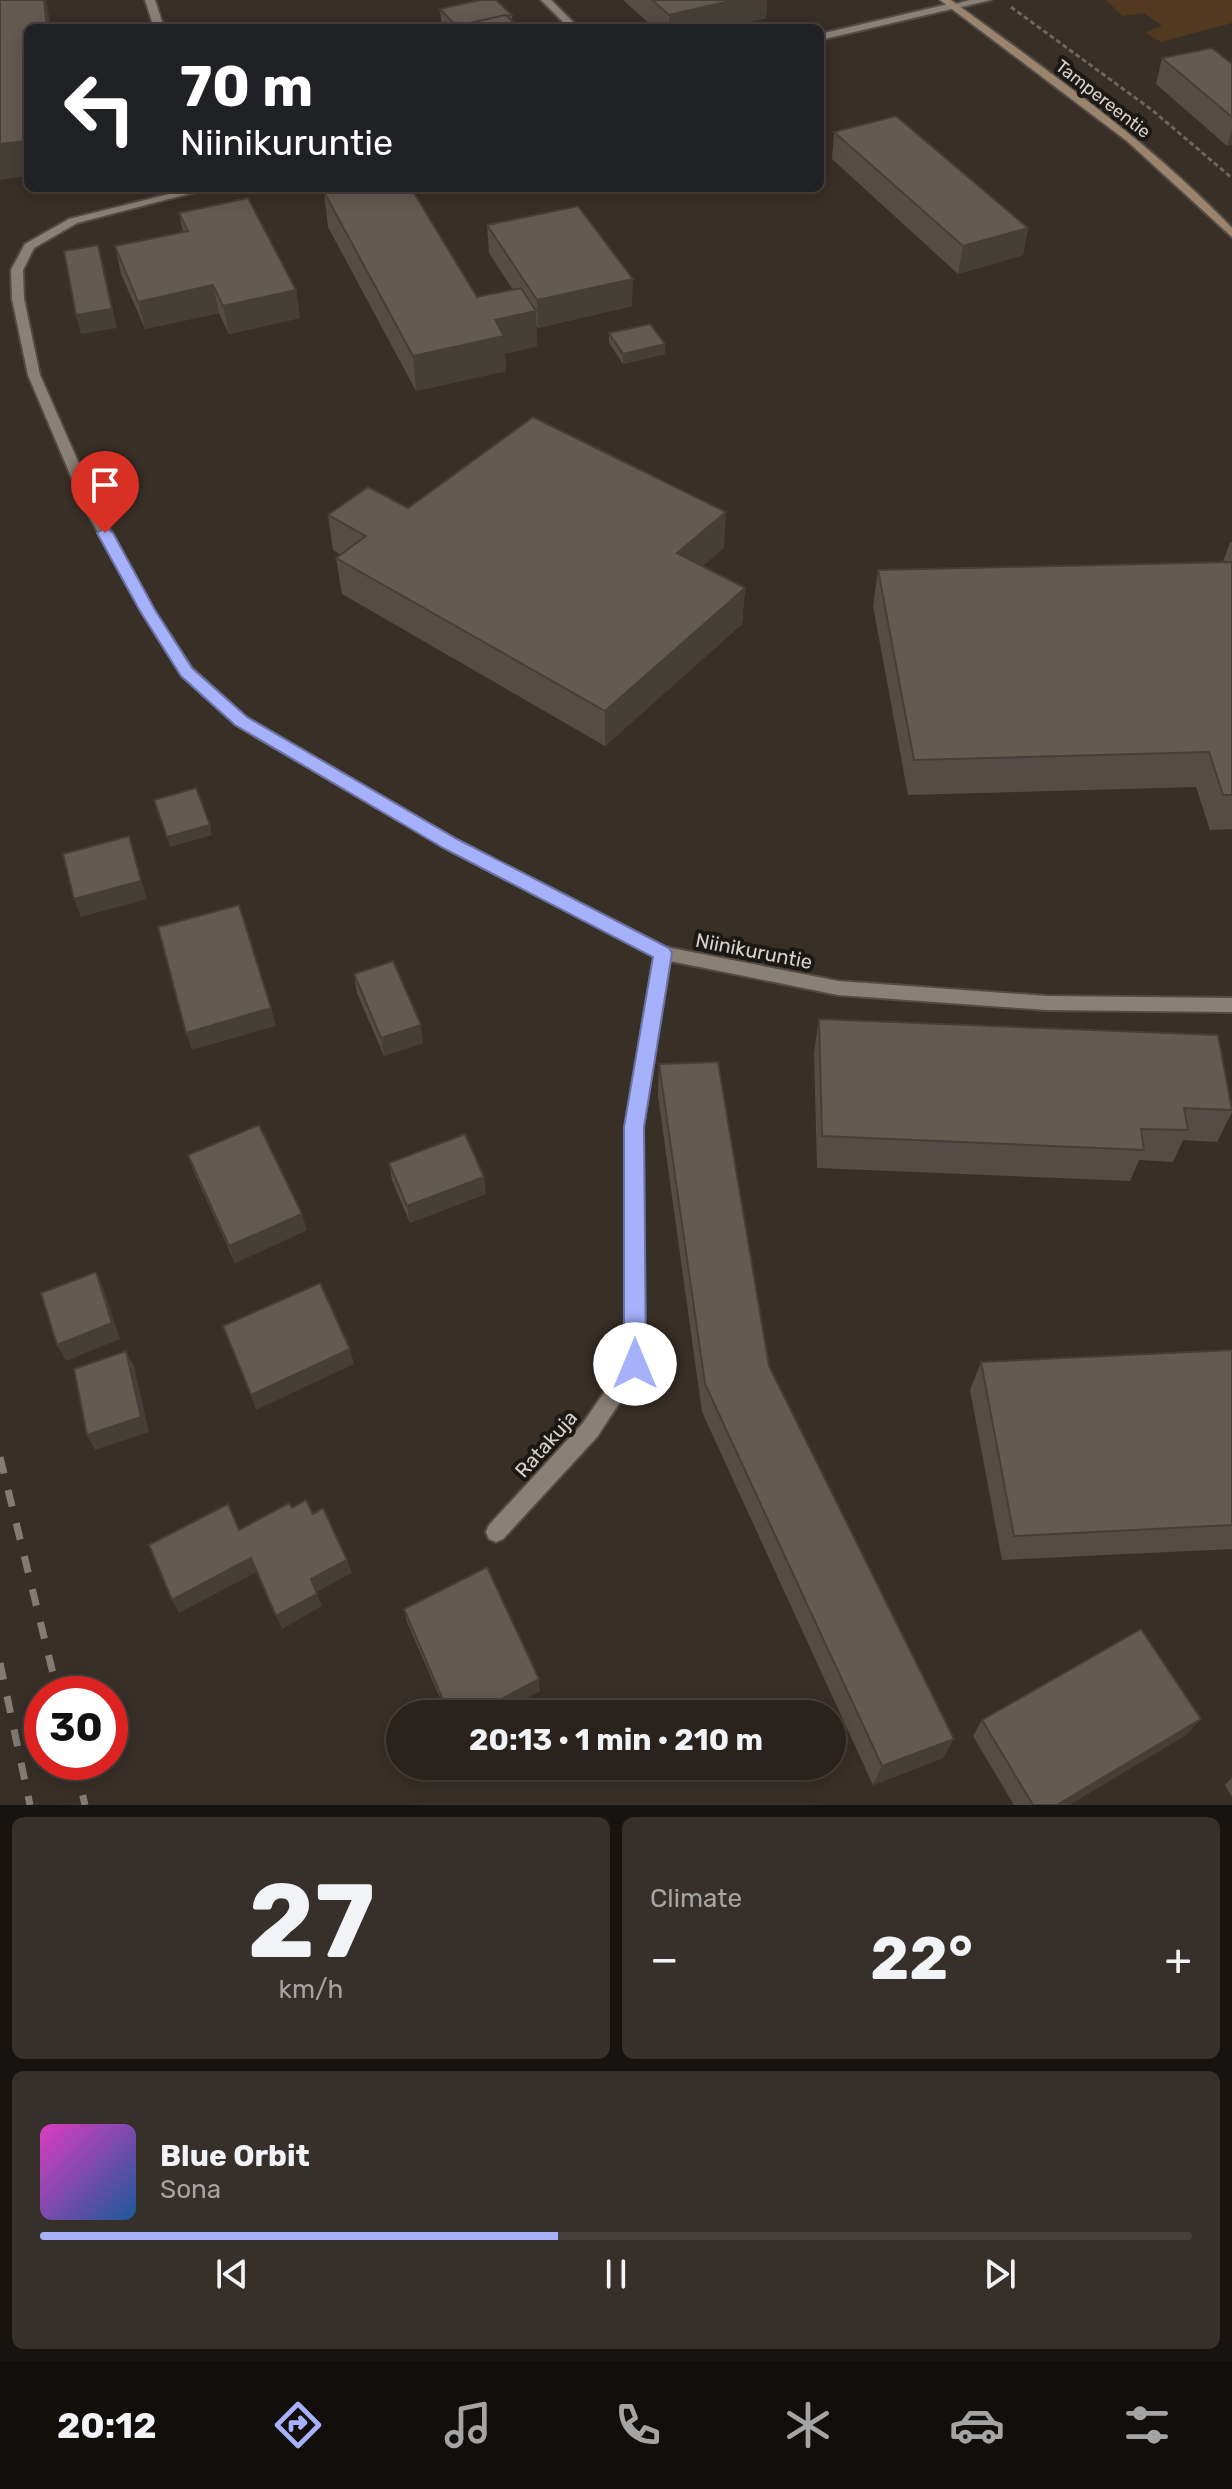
<!DOCTYPE html>
<meta charset="utf-8">
<style>
:root{--surface:#2a231d;--page:#362f2a;--text:#f1f3f6;--muted:#a5a4a4;--line:#46403b;--accent:#a6b1fc}
body{margin:0;font-family:Rubik,sans-serif;background:var(--page);color:var(--text);height:100vh;display:flex;flex-direction:column;font-size:30px;white-space:nowrap}
*{box-sizing:border-box;margin:0}
p{font-size:26px;color:var(--muted)}
.icon{flex:none;width:44px;height:44px;fill:none;stroke:currentColor;stroke-width:2;stroke-linecap:round;stroke-linejoin:round}
.map{position:relative;height:1805px;overflow:hidden}
.drawer{display:flex;flex-direction:column;gap:12px;padding:12px;background:#171310;flex:1}
.drawer>*{flex:none}
.hud{position:absolute;left:24px;top:24px;width:800px;height:168px;border-radius:12px;box-shadow:0 4px 20px #0003,0 0 0 2px var(--line);background:#202124;color:#fff;overflow:hidden}
.speed{position:absolute;left:24px;top:1676px;display:flex;gap:16px;font-size:40px;font-weight:700;text-align:center}
.speed>*{display:grid;place-content:center;width:104px;height:104px;border-radius:50%;background:var(--surface);box-shadow:0 4px 20px #0003,0 0 0 2px var(--line);line-height:1}
.speed .limit{border:12px solid #d22;background:#fff;color:#111}
.pin{position:absolute;display:grid;place-items:center;width:68px;height:68px;color:#fff;margin:-82px -34px;border-radius:50% 50% 50% 0;rotate:-45deg;box-shadow:0 0 8px #0007}
.pin .icon{rotate:45deg}
.me{position:absolute;width:88px;margin:-44px;rotate:0deg;stroke-linejoin:round;filter:drop-shadow(0 0 6px #0008)}
.turn{display:flex;align-items:center;gap:28px;height:168px;padding:0 24px;font-size:36px}
.turn .icon{width:104px;height:104px;stroke-width:2.5}
.turn b{display:block;font-size:56px;line-height:68px}
.big{font-size:60px;font-weight:700;line-height:1.1}
.drawer .tile{flex:1;display:flex;flex-direction:column;justify-content:center;gap:12px;min-width:0;padding:0 28px;border-radius:12px;background:var(--page)}
.drawer .dial{align-items:center;gap:0}
.dial b{font-size:104px;line-height:1}
.song{display:flex;align-items:center;gap:24px}
.cover{width:96px;height:96px;border-radius:12px;background:linear-gradient(135deg,hsl(310 70% 55%),hsl(210 70% 35%))}
.played{height:8px;border-radius:4px;background:linear-gradient(90deg,var(--accent) 45%,var(--line) 45%)}
.keys{display:flex;justify-content:space-around;direction:ltr}
.heat{display:flex;justify-content:space-between;align-items:center;font-size:44px;direction:ltr}
.drawer .tiles{flex:1;display:grid;gap:12px;grid-template-columns:1fr 1fr}
.tile:last-child{grid-column:span 2}
.trip{position:absolute;left:386px;top:1700px;width:460px;height:80px;border-radius:40px;background:var(--surface);box-shadow:0 4px 20px #0003,0 0 0 2px var(--line);font-weight:700;line-height:80px;text-align:center}
.menu{display:flex;height:128px;justify-content:space-around;align-items:center;background:#110e0c;color:var(--muted)}
.menu .icon{width:56px;height:56px}
.menu .selected{color:var(--accent)}
.menu b{font-size:36px;color:var(--text)}
.map>svg:first-child{display:block}
</style>
<div class="map">
<svg width="1232" height="1805" viewBox="0 0 1232 1805">
<rect width="100%" height="100%" fill="#382f27"/>
<polygon fill="#523a20" points="1106,0 1232,0 1232,23 1161,42 1145,32 1162,26 1144,13 1122,16"/>
<g fill="none" stroke-linecap="round" stroke-linejoin="round">
<defs>
<g id="service">
<polygon points="145,0 155,0 164,28 154,28"/>
<polygon points="970,0 991,0 953,9 948,6"/>
</g>
<g id="minor">
<polygon points="541,0 551,0 579,28 569,28"/>
<polygon points="953,3 956,4 956,8 820,40 820,34"/>
<polygon points="193,188 211,188 77,223 34,248 23,270 24,299 40,375 98,507 154,610 192,668 246,717 457,840 666,947 838,981 1047,996 1232,998 1232,1012 1047,1010 838,995 670,961 643,1127 645,1364 597,1437 503,1539 496,1542 489,1539 486,1532 489,1525 583,1423 625,1362 625,1127 654,956 445,848 236,725 182,676 141,611 84,507 28,375 12,299 11,270 25,244 69,219"/>
</g>
<path id="secondary" d="M940,0h11c98,72 197,140 281,228v9l-105,-96z"/>
</defs>
<use href="#service" stroke="#534b44" stroke-width="4"/>
<use href="#minor" stroke="#534b44" stroke-width="4"/>
<use href="#secondary" stroke="#534b44" stroke-width="4"/>
<polyline stroke="#6c645d" stroke-width="3" stroke-dasharray="5 3" stroke-linecap="butt" points="1011,7 1152,110 1232,178"/>
<use href="#service" fill="#898076" fill-rule="evenodd"/>
<use href="#minor" fill="#898076" fill-rule="evenodd"/>
<use href="#secondary" fill="#9a846d" fill-rule="evenodd"/>
<g stroke="#837b75" stroke-width="7" stroke-dasharray="17 17" stroke-linecap="butt">
<polyline points="0,1457 58,1694"/>
<polyline points="0,1663 30,1805"/>
<polyline points="75,1762 85,1805"/>
</g>
</g>
<g fill="#554d45">
<polygon points="623,0 767,0 766,18 724,28 654,28"/>
<polygon points="440,9 512,15 512,21 519,28 442,28"/>
<polygon points="1162,58 1232,64 1232,145 1227,146 1156,84"/>
<polygon points="834,132 1028,228 1023,255 958,274 832,159"/>
<polygon points="324,192 477,297 513,290 489,253 487,225 632,306 538,328 536,325 537,346 505,354 506,371 416,391 328,227"/>
<polygon points="179,213 296,290 300,318 229,334 219,313 145,329 121,274 115,246 183,232"/>
<polygon points="609,333 665,354 623,364 609,343"/>
<polygon points="408,508 724,548 702,566 745,588 742,624 605,746 342,594 336,558 341,555 333,550 328,515"/>
<polygon points="1230,542 1232,542 1232,829 1210,830 1196,787 908,795 873,606 878,570 1223,562"/>
<polygon points="354,974 423,1043 384,1056 357,993"/>
<polygon points="819,1019 1232,1106 1232,1112 1217,1142 1183,1140 1173,1162 1139,1160 1130,1181 817,1168 814,1052"/>
<polygon points="659,1064 769,1366 943,1758 873,1785 702,1412 658,1096"/>
<polygon points="188,1155 307,1230 235,1263 194,1172"/>
<polygon points="389,1163 486,1194 410,1223 392,1180"/>
<polygon points="1232,1350 1232,1549 1002,1560 970,1390 981,1362"/>
<polygon points="404,1609 540,1691 497,1714 447,1714 407,1622"/>
<polygon points="982,1720 1186,1735 1069,1805 1014,1805 973,1736"/>
<polygon points="1232,1778 1232,1797 1225,1785"/>
</g>
<g fill="#453f38">
<polygon points="44,0 46,0 51,28 47,28"/>
<polygon points="734,0 767,0 766,18 724,28 669,28 669,15"/>
<polygon points="1232,129 1232,145 1227,146"/>
<polygon points="28,141 28,176 0,180 0,144"/>
<polygon points="1028,228 1023,255 958,274 963,246"/>
<polygon points="98,245 117,328 81,334 76,315"/>
<polygon points="633,279 632,306 538,328 537,300"/>
<polygon points="213,285 219,313 145,329 138,302"/>
<polygon points="296,290 300,318 229,334 223,306"/>
<polygon points="536,311 537,346 505,354 506,371 416,391 413,356 495,320"/>
<polygon points="665,344 665,354 623,364 623,354"/>
<polygon points="726,512 724,548 676,589 677,553"/>
<polygon points="745,588 742,624 605,746 605,711"/>
<polygon points="210,825 212,835 170,847 167,837"/>
<polygon points="129,836 147,899 81,917 74,899"/>
<polygon points="271,1008 276,1026 192,1050 186,1033"/>
<polygon points="421,1025 423,1043 384,1056 381,1038"/>
<polygon points="484,1177 486,1194 410,1223 407,1206"/>
<polygon points="302,1214 307,1230 235,1263 229,1246"/>
<polygon points="96,1272 103,1288 120,1339 66,1361 57,1345"/>
<polygon points="350,1349 354,1364 256,1410 251,1395"/>
<polygon points="126,1351 134,1366 149,1432 95,1450 87,1435"/>
<polygon points="251,1558 257,1572 179,1613 172,1600"/>
<polygon points="347,1560 352,1573 316,1592 311,1579"/>
<polygon points="317,1594 322,1606 282,1629 276,1616"/>
<polygon points="539,1679 540,1691 497,1714 474,1714"/>
<polygon points="1201,1719 1186,1735 1069,1805 1057,1805"/>
<polygon points="954,1739 943,1758 873,1785 882,1766"/>
</g>
<g fill="#635a50" stroke="#453f38" stroke-width="2">
<polygon points="0,0 44,0 47,28 28,28 28,141 0,144"/>
<polygon points="480,0 496,0 512,15 507,16 506,15 456,26 440,9"/>
<polygon points="652,0 734,0 669,15"/>
<polygon points="506,15 519,28 448,28"/>
<polygon points="1212,48 1232,64 1232,117 1162,58"/>
<polygon points="896,116 1028,228 963,246 834,132"/>
<polygon points="345,188 411,188 477,297 521,288 536,311 495,320 504,336 413,356 324,192"/>
<polygon points="248,198 296,290 223,306 213,285 138,302 115,246 188,231 179,213"/>
<polygon points="578,206 633,279 537,300 487,225"/>
<polygon points="98,245 112,309 76,315 64,251"/>
<polygon points="650,324 665,344 623,354 609,333"/>
<polygon points="533,417 726,512 677,553 745,588 605,711 336,558 366,536 328,515 368,487 408,508"/>
<polygon points="1232,562 1232,795 1223,795 1209,752 914,760 878,570"/>
<polygon points="196,788 210,825 167,837 154,800"/>
<polygon points="129,836 141,881 74,899 63,854"/>
<polygon points="239,905 271,1008 186,1033 158,927"/>
<polygon points="393,961 421,1025 381,1038 354,974"/>
<polygon points="819,1019 1218,1035 1232,1110 1184,1108 1188,1130 1141,1129 1144,1150 822,1136"/>
<polygon points="718,1062 769,1366 954,1739 882,1766 705,1384 659,1064"/>
<polygon points="259,1125 302,1214 229,1246 188,1155"/>
<polygon points="465,1134 484,1177 407,1206 389,1163"/>
<polygon points="96,1272 112,1323 57,1345 41,1293"/>
<polygon points="320,1283 350,1349 251,1395 223,1326"/>
<polygon points="1232,1350 1232,1525 1014,1536 981,1362"/>
<polygon points="126,1351 141,1417 87,1435 74,1369"/>
<polygon points="306,1500 313,1514 323,1508 347,1560 311,1579 317,1594 276,1616 251,1558 172,1600 149,1545 228,1504 239,1530 289,1503 292,1508"/>
<polygon points="487,1567 539,1679 474,1714 449,1714 404,1609"/>
<polygon points="1141,1629 1201,1719 1057,1805 1033,1805 982,1720"/>
</g>
<polygon fill="#a6b1fc" stroke="#6c73a4" stroke-width="2" points="105,528 113,533 155,610 192,668 247,717 457,839 669,948 672,953 644,1127 646,1364 642,1371 635,1374 627,1371 624,1364 624,1127 653,957 445,849 235,725 181,676 140,611 97,533"/>
<g text-anchor="middle" stroke-width="8" stroke-linejoin="round" paint-order="stroke">
<g font-size="18" fill="#d7d1cc" stroke="#1c1814">
<text transform="translate(1103 99) rotate(38)" y="6">Tampereentie</text>
</g>
<g font-size="20" fill="#d7d1cc" stroke="#1c1814">
<text transform="translate(754 951) rotate(11)" y="7">Niinikuruntie</text>
<text transform="translate(546 1444) rotate(-48)" y="7">Ratakuja</text>
</g>
</g>
</svg>
<div class="speed"><div class="limit">30</div></div>
<div class="pin" style="left:105px;top:533px;background:#d93025"><svg class="icon" aria-label="arrive" viewBox="0 0 24 24"><path d="M6 21V4h12l-3 4 3 4H6"/></svg></div>
<svg class="me" style="left:635px;top:1364px" viewBox="-20 -20 40 40"><circle r="19" fill="#fff"/><path d="M0-13L10 11 0 6-10 11z" fill="#a6b1fc"/></svg>
<div class="trip">20:13 · 1 min · 210 m</div>
<div class="hud">
<div class="turn"><svg class="icon" aria-label="left" viewBox="0 0 24 24"><path d="M17 20v-9H6M10 6l-5 5 5 5"/></svg><div><b>70 m</b>Niinikuruntie</div></div>
</div>
</div>
<section class="drawer">
<div class="tiles">
<div class="tile dial"><b>27</b><p>km/h</p></div>
<div class="tile"><p>Climate</p>
<div class="heat"><a>−</a><b class="big">22°</b><a>+</a></div>
</div>
<div class="tile">
<div class="song"><i class="cover"></i><div><b>Blue Orbit</b><p>Sona</p></div></div>
<div class="played"></div>
<div class="keys"><svg class="icon" aria-label="previous" viewBox="0 0 24 24"><path d="M18 5L8 12l10 7zM5 5v14"/></svg><svg class="icon" aria-label="pause" viewBox="0 0 24 24"><path d="M8 5v14M16 5v14"/></svg><svg class="icon" aria-label="next" viewBox="0 0 24 24"><path d="M6 5l10 7-10 7zM19 5v14"/></svg></div>
</div>
</div>
</section>
<nav class="menu">
<b>20:12</b>
<svg class="icon selected" aria-label="directions" viewBox="0 0 24 24"><path d="M12 3l9 9-9 9-9-9zM9 14v-3h6M13 9l2 2-2 2"/></svg>
<svg class="icon" aria-label="music" viewBox="0 0 24 24"><path d="M9 18V5l10-2v13"/><circle cx="6" cy="18" r="3"/><circle cx="16" cy="16" r="3"/></svg>
<svg class="icon" aria-label="phone" viewBox="0 0 24 24"><path d="M5 4h4l2 5-3 2q2 4 5 5l2-3 5 2v4C11 20 4 13 5 4z"/></svg>
<svg class="icon" aria-label="climate" viewBox="0 0 24 24"><path d="M12 3v18M4 7l16 10M4 17L20 7"/></svg>
<svg class="icon" aria-label="car" viewBox="0 0 24 24"><path d="M5 17H2v-5l4-1 3-4h7l3 4 3 1v5h-3M9 17h6M6 11h13"/><circle cx="7" cy="17" r="2"/><circle cx="17" cy="17" r="2"/></svg>
<svg class="icon" aria-label="filters" viewBox="0 0 24 24"><path d="M4 7h16M4 17h16"/><circle cx="9" cy="7" r="2"/><circle cx="15" cy="17" r="2"/></svg>
</nav>
